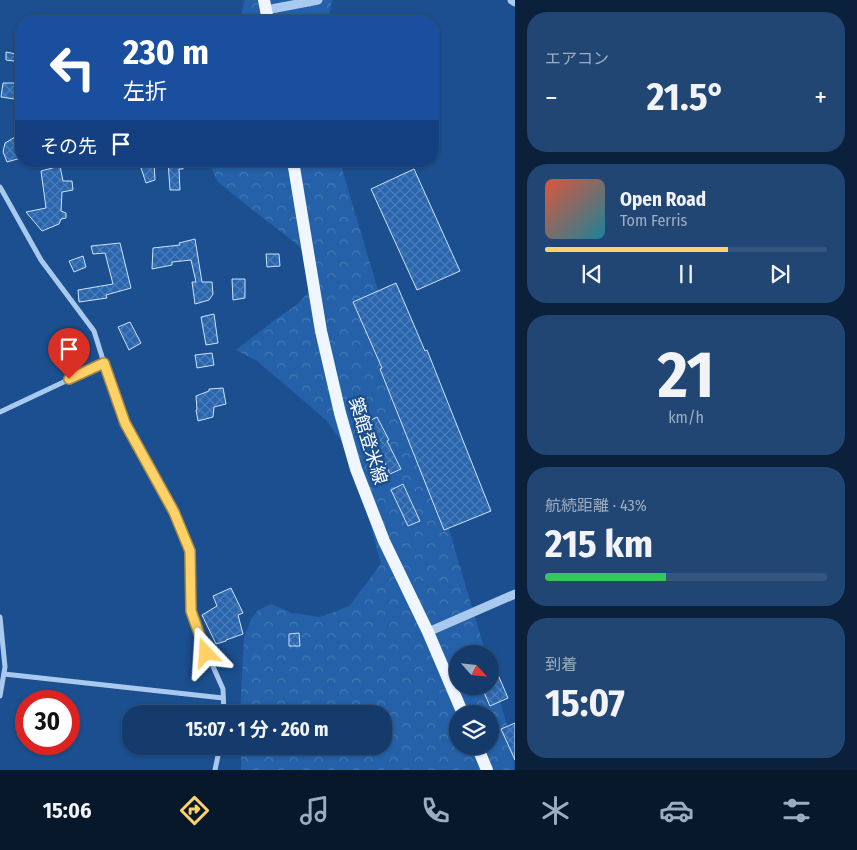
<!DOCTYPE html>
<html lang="ja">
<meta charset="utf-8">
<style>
:root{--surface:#143b6b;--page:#214673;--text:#f1f3f6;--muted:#9dadc1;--line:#33557e;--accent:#ffd166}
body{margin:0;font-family:"Fira Sans Condensed","Noto Sans JP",sans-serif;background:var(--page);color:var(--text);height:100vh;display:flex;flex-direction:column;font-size:19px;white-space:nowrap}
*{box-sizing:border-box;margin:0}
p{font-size:16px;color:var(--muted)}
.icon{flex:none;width:28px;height:28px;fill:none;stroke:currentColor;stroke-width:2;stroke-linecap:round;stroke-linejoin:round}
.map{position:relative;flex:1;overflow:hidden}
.panel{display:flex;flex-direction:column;gap:12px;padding:12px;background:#0b203b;width:342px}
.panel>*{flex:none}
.top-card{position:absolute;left:15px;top:15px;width:424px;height:152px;border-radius:20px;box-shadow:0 1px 4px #0004,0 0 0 1px var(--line);background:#1a4fa0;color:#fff;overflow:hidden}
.needle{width:32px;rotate:117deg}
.fabs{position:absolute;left:449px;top:645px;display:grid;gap:10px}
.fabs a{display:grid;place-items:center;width:50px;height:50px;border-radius:50%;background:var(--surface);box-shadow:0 1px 4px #0004,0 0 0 1px var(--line);font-size:25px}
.speed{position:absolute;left:15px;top:690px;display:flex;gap:10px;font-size:25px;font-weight:700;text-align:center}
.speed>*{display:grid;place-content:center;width:65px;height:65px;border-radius:50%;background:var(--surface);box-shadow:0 1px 4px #0004,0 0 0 1px var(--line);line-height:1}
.speed .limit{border:8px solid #d22;background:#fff;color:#111}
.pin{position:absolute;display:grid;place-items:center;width:42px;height:42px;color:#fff;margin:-51px -21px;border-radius:50% 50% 50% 0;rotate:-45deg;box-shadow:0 0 5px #0007}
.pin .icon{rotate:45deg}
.me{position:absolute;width:55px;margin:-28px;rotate:340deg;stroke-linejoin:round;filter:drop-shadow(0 0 4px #0008)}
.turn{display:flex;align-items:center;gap:18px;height:105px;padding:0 25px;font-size:22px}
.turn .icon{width:65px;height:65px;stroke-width:2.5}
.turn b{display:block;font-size:35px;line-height:42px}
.then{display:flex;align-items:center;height:48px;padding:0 25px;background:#0003;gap:10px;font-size:19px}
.big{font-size:38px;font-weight:700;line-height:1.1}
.panel .widget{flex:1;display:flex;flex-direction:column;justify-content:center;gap:8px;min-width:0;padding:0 18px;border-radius:20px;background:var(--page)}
.panel .dial{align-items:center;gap:0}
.dial b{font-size:65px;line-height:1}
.song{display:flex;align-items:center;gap:15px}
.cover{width:60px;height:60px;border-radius:8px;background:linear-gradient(135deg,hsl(10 70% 55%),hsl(190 70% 35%))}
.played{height:5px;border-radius:2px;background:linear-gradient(90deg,var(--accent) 65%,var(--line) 65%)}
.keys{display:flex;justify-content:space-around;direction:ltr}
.heat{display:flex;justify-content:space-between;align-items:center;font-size:28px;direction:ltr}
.charge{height:8px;border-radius:4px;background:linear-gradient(90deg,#34c759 43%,var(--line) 0)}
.trip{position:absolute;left:122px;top:705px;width:270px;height:50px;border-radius:20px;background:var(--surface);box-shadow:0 1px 4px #0004,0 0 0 1px var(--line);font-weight:700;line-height:50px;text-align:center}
.tab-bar{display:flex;height:80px;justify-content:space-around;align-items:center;background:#08182b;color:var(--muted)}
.tab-bar .icon{width:35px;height:35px}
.tab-bar .current{color:var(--accent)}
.tab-bar b{font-size:22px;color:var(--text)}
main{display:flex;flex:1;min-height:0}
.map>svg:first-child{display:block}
</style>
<main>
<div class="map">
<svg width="515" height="770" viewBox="0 0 515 770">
<defs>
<pattern id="forest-crowns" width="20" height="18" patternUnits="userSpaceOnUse" patternTransform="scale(1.25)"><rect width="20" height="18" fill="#2461a8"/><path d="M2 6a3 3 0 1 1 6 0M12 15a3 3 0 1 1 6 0" fill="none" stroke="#4579b5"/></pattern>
<pattern id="building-cross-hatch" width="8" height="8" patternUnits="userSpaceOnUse" patternTransform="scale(1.25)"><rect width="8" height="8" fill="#2a66ad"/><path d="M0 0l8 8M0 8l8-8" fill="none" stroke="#4a7db9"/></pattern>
</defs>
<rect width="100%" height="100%" fill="#1b4f8f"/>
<g fill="url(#forest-crowns)" fill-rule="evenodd">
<polygon points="245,0 332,0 328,21 239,21"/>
<path d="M212,161h129l2,11 143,482h-28v32h32v-19l24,82v21h-273v-24h143v-32h-144l4,-77 7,-18 7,-9 13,-6 21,9 27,4 10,-3 20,-8 32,-42 -13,-48 -13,-56 -29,-40 -69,-59 -21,-11 40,-31 19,-13 12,-12 6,-11 -2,-20 -13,-18 -48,-37 -32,-26 -6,-12zM458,714h32v32h-32z"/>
</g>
<g fill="url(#building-cross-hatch)" stroke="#cfe3fa">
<polygon points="6,52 21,55 21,62 6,60"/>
<polygon points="3,83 21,83 21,100 1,97"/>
<polygon points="15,137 21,154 21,158 7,162 3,152 5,143"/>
<polygon points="168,161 183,161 183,169 179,169 180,190 170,190"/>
<polygon points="154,162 155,180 146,183 140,165"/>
<polygon points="60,166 63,181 72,181 73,190 62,192 61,211 66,213 66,218 61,219 59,224 42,231 26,212 46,208 41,171"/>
<polygon points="414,169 460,271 417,290 371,189"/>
<polygon points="195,239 202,282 212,282 213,294 209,300 195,304 192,282 196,282 191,260 172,262 172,265 152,269 153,248 180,245 179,243"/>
<polygon points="120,243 131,288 106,295 107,298 79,302 78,290 113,284 105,253 93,254 91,246"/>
<polygon points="266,254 279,254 280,266 267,267"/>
<polygon points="83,256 86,267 74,272 69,261"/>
<polygon points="232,279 245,279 245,298 233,300"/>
<polygon points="396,283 425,351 427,350 491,511 444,530 380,369 382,368 353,302"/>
<polygon points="214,314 218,343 206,345 201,317"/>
<polygon points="130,322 141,343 129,350 118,327"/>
<polygon points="212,353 214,365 197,368 195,355"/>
<polygon points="223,388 226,404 214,407 213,417 198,421 196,410 197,410 196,396 209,391 209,389"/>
<polygon points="377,417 389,440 387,441 401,469 390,474 366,423"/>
<polygon points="403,484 420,521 408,526 391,490"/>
<polygon points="231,588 243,613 238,615 243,634 226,640 226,641 216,644 202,615 217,606 213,596"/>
<polygon points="299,633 300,646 289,646 289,634"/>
<polygon points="490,656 508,698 490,706 481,686 490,686"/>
<polygon points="515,723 515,760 501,729"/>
</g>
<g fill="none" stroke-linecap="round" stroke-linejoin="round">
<g stroke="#a9c9ee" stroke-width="5">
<polyline points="0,187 41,260 94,331 104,363 125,423 174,512 190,551 191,611 207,653 223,689 224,714"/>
<polyline points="0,412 104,363"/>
<polyline points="0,617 5,667 0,696"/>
<polyline points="4,674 223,698"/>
<polyline points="215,770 220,746"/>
</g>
<g stroke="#a9c9ee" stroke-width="9">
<polyline points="512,0 515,2"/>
<polyline points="266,10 318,0"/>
<polyline points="428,632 515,594"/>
</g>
<g stroke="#f0f6ff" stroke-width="12">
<polyline points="264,0 268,21"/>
<polyline points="293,161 321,331 340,413 356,469 384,541 428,632 463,714"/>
<polyline points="477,746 487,770"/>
</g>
</g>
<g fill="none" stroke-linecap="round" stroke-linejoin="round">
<defs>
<polyline id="route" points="69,379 104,363 125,423 174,512 190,551 191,611 206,653"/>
</defs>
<use href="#route" stroke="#a68842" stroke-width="12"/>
<use href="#route" stroke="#ffd166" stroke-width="9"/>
</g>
<g text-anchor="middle" stroke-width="5" stroke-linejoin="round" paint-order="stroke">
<g font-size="18" fill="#fff" stroke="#1b4f8f">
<text transform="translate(368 441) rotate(73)" y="6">築館登米線</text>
</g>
</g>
</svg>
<div class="fabs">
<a><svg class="needle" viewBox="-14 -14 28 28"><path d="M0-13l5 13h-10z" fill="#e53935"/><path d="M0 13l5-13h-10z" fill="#9dadc1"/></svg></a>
<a><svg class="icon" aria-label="layers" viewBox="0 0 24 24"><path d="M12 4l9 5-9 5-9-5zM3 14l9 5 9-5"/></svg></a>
</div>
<div class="speed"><div class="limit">30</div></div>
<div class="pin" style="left:69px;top:379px;background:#d93025"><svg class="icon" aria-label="arrive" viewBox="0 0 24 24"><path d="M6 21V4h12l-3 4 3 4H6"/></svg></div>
<svg class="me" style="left:206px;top:653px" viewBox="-20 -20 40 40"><path d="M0-17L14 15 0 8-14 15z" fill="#ffd166" stroke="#fff" stroke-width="4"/></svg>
<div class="trip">15:07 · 1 分 · 260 m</div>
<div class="top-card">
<div class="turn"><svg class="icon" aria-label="left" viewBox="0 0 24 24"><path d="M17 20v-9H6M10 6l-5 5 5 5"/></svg><div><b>230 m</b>左折</div></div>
<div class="then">その先<svg class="icon" aria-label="arrive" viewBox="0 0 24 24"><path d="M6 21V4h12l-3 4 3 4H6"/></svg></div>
</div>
</div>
<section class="panel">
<div class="widget"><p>エアコン</p>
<div class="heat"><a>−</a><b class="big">21.5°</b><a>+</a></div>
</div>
<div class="widget">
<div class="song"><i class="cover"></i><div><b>Open Road</b><p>Tom Ferris</p></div></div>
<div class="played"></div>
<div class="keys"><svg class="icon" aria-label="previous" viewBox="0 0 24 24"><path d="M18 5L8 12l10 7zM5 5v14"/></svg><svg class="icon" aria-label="pause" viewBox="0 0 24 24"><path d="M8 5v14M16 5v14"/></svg><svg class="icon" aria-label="next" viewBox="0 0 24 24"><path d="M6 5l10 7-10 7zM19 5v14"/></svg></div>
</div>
<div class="widget dial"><b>21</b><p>km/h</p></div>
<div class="widget"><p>航続距離 · 43%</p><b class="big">215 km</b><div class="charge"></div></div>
<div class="widget"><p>到着</p><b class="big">15:07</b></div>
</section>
</main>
<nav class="tab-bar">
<b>15:06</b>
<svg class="icon current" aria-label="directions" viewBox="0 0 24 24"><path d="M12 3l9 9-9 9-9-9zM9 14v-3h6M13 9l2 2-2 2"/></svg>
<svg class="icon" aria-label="music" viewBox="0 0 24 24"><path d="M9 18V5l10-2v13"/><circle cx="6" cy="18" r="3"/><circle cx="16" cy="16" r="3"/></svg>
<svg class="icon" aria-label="phone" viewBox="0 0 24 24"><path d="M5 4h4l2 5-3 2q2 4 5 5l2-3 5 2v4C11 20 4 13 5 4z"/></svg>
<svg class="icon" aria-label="climate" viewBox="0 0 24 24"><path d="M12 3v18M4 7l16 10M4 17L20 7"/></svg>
<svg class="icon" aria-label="car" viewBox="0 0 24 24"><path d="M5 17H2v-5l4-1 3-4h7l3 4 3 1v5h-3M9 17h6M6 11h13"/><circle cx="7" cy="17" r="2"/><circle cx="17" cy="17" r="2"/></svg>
<svg class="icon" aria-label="filters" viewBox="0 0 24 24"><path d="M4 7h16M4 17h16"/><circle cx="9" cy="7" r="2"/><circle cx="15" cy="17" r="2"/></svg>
</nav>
